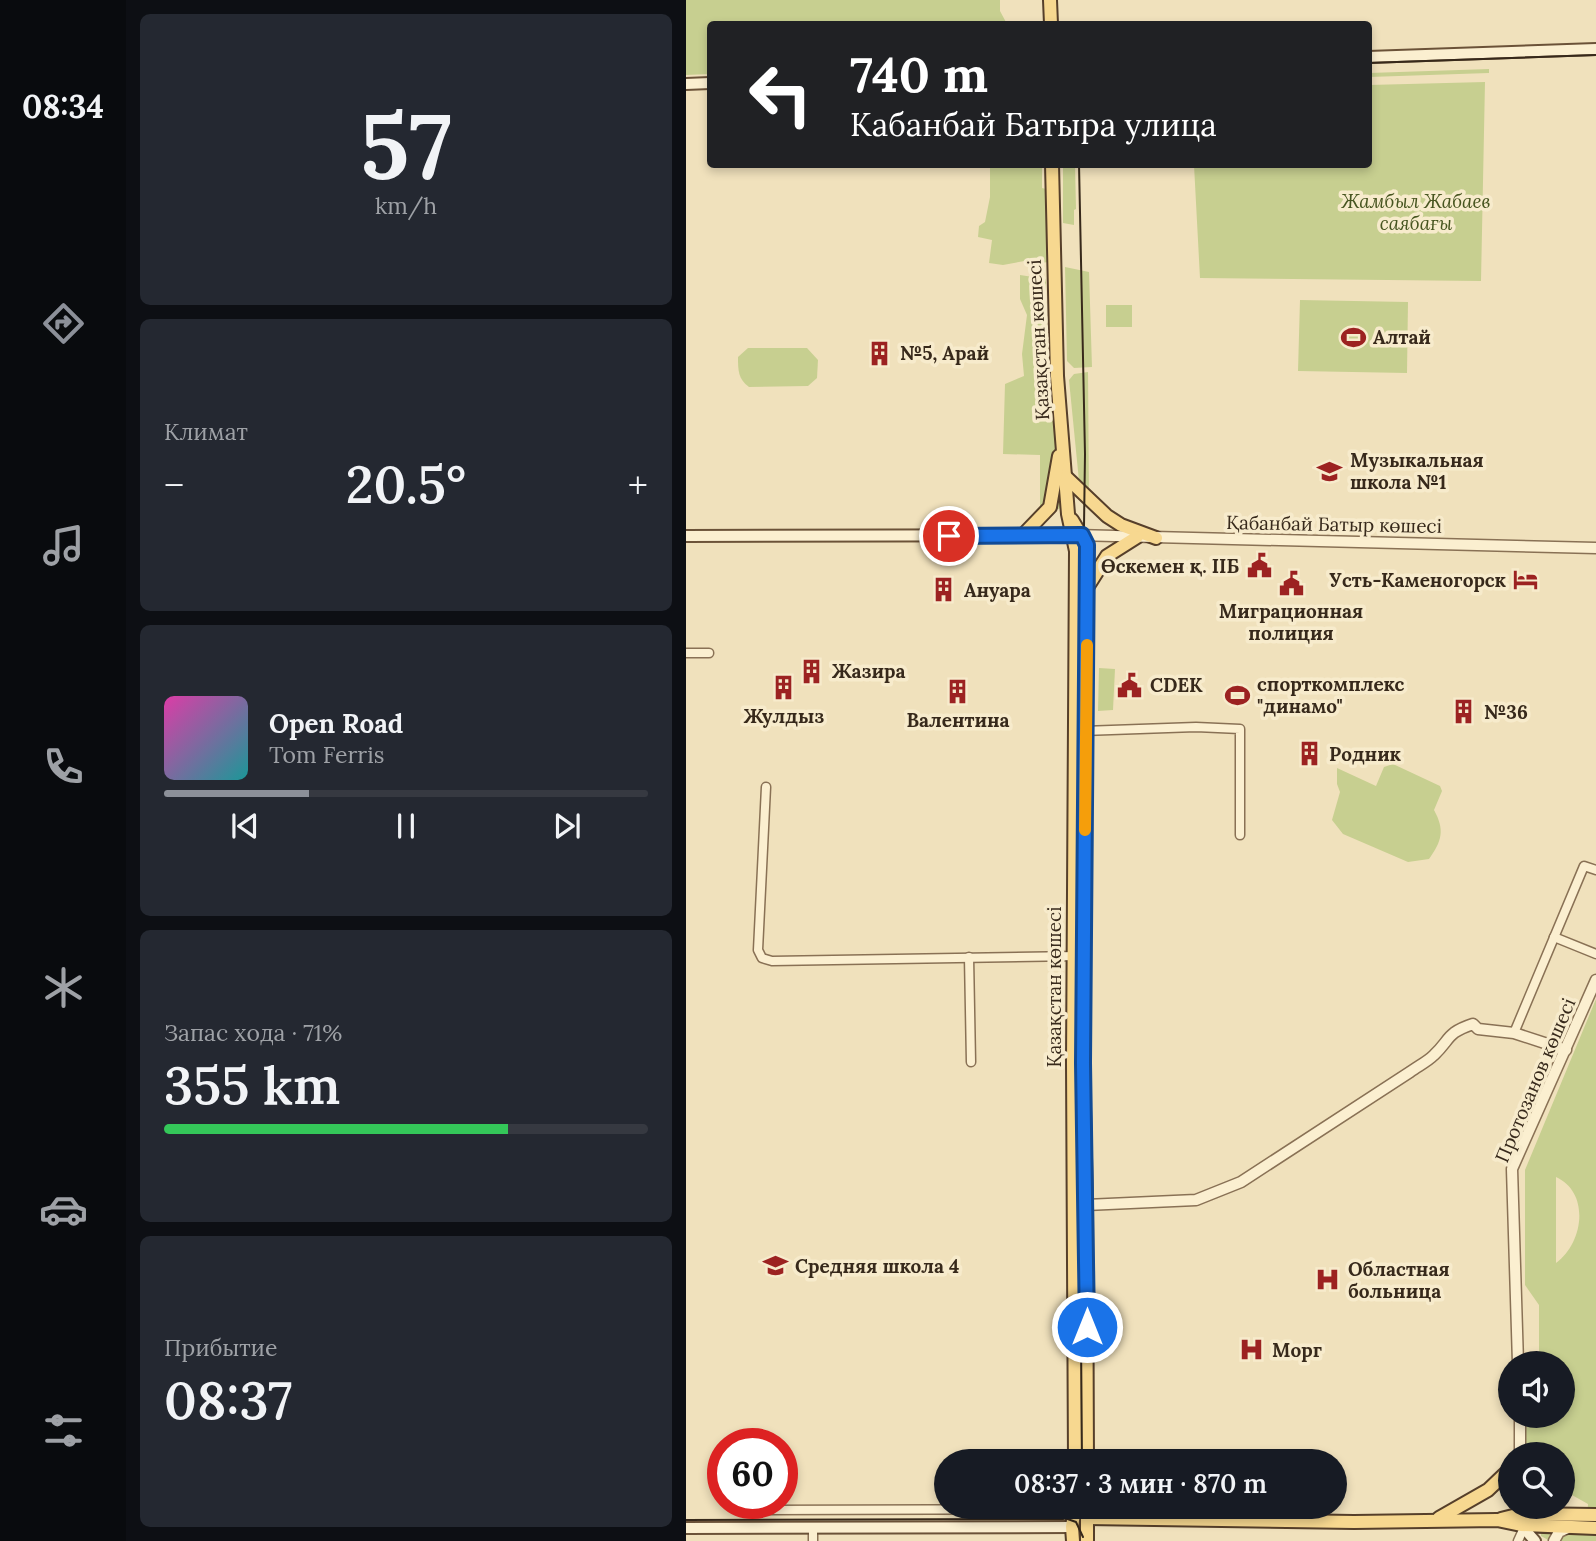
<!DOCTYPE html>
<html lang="ru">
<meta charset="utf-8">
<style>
:root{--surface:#171b24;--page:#242831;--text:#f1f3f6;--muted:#9ea1a6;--line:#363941;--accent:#8c9099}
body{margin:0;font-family:Lora,serif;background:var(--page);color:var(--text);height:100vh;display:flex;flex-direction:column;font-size:26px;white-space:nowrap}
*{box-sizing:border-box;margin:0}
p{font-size:23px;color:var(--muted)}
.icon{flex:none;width:38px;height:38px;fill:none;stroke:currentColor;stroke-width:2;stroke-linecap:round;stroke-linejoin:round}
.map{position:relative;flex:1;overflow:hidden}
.side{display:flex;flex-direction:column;gap:14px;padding:14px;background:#0d0f14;width:560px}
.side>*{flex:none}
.top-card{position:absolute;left:21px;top:21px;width:665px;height:147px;border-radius:7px;box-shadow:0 4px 10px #0003;background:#202124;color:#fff;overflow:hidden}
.fabs{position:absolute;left:812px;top:1351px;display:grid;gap:14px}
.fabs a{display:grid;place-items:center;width:77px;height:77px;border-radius:50%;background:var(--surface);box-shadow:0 4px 10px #0003;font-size:35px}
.speed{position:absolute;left:21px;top:1428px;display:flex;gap:14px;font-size:35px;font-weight:700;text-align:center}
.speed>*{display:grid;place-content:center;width:91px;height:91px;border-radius:50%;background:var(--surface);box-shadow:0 4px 10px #0003;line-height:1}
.speed .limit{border:10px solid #d22;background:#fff;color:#111}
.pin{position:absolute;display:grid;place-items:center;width:60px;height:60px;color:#fff;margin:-30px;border:4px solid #fff;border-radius:50%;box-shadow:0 2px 7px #0007}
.me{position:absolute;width:77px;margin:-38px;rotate:0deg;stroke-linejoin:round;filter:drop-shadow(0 0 5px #0008)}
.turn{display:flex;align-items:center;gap:24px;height:147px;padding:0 28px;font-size:32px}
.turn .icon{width:91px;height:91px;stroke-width:2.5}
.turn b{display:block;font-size:49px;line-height:60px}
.big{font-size:52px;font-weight:600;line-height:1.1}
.side .card{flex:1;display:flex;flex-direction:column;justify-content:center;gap:10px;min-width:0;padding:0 24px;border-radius:10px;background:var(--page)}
.side .dial{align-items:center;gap:0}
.dial b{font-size:91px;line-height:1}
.song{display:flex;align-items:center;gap:21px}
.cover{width:84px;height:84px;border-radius:10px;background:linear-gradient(135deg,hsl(320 70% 55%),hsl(180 70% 35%))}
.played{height:7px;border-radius:4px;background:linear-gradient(90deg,var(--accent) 30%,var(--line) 30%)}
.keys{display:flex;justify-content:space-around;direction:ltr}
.heat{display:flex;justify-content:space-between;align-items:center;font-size:38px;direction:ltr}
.charge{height:10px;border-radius:5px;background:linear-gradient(90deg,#34c759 71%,var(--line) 0)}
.trip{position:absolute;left:248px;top:1449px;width:413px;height:70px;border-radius:35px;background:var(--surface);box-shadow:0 4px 10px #0003;font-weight:600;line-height:70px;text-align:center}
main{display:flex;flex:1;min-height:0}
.tabs{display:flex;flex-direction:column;width:126px;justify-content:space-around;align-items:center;background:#090b0e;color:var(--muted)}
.tabs .icon{width:49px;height:49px}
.tabs .selected{color:var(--accent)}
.tabs b{font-size:32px;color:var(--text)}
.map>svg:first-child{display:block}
</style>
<main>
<nav class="tabs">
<b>08:34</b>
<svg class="icon selected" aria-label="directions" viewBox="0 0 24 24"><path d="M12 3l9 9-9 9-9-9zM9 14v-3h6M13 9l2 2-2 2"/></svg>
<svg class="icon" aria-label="music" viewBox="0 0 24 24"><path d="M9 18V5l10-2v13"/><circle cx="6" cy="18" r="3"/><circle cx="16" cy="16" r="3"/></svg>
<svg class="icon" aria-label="phone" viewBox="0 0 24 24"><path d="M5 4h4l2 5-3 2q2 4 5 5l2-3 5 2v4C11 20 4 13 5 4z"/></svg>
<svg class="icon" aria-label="climate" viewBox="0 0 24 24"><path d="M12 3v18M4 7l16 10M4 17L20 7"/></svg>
<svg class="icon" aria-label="car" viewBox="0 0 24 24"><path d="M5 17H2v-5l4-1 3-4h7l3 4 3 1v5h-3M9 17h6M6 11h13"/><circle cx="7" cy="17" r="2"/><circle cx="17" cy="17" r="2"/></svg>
<svg class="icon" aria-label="filters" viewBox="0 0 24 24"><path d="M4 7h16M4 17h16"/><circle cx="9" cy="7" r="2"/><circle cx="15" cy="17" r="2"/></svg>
</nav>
<section class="side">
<div class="card dial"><b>57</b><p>km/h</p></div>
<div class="card"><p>Климат</p>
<div class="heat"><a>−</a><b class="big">20.5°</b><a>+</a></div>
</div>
<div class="card">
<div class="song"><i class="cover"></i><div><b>Open Road</b><p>Tom Ferris</p></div></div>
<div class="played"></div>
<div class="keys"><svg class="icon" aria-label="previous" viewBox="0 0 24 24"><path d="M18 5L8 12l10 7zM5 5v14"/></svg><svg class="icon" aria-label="pause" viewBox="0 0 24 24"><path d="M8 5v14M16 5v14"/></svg><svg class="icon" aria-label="next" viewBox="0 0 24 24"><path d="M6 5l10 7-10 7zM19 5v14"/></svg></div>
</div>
<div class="card"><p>Запас хода · 71%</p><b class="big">355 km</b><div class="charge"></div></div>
<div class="card"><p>Прибытие</p><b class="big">08:37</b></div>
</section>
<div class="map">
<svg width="910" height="1541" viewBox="0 0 910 1541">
<rect width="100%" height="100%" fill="#f0e1bc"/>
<g fill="#c7cf90" fill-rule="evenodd">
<polygon points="0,0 314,0 314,11 321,24 24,24 24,74 0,75"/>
<polygon points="803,69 803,73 683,77 683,73"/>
<polygon points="799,82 795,281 514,278 508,165 682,164 683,85"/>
<polygon points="304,165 356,165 356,188 360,189 362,262 355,263 355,258 317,265 303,263 306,240 292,237 293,226 299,222 304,197"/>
<polygon points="377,165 389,165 390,209 388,210 388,225 377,223"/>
<polygon points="379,267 403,272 406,367 388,368 381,361"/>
<polygon points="334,275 360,279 360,336 377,504 373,509 354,512 354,455 317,454 319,384 338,376 336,354 341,315 334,299"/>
<polygon points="614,300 722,302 721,373 612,371"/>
<rect x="420" y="305" width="26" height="22"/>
<path d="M62,348h59l11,12 -1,18 -9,8 -59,1c-11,-8 -11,-17 -11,-30z"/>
<polygon points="402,372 403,499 393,481 383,380 388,374"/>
<polygon points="413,668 429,669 427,710 412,711"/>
<path d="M707,764l47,22 2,5 -8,19c11,20 8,31 -5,49l-21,3 -65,-28 -11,-14 8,-28 -3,-8v-16l39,18 8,-19z"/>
<path d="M910,999v542h-46l-9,-5v-5l44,2 1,2 2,-31 -25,-14v-36h-32l-6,-5v-33h38v-53h-24v-58l-14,-20v-115zM870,1177c35,16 27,67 0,86z"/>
</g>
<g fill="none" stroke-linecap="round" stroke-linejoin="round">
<defs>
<g id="minor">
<polyline points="0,653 23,653"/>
<polyline points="397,731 510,727 554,729 554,835"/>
<polyline points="80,787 72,950 76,958 86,961 392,956"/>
<polyline points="868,937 910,954"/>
<polyline points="283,957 285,1062"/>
<polyline points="828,1033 898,866 910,870"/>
<polyline points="53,1510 389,1509"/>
<polyline points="127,1529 127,1541"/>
<polyline points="832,1541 837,1530"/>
</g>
<g id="tertiary">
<polyline points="389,535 910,548"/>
<path d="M400,1205l110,-5 45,-18 169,-110c8,-6 17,-10 24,-17 17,-16 12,-22 39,-31l5,5 36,4 52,17"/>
<polyline points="832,1363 826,1169 910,980"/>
<polyline points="834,1416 834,1454"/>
<polyline points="868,1541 873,1532 882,1528"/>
</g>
<g id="secondary">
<polyline points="682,57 910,49"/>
<polyline points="0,84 24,83"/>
<polyline points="0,536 386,535"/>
<polyline points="835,1525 849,1541"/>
<polyline points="0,1528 386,1527"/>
</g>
<g id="primary">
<polyline points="364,0 365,24"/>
<polyline points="366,164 371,376 382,514 390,551 387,1063 389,1461"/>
<polyline points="380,477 421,516 435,525 470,538"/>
<polyline points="386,520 401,545 397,1063 400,1205 401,1461"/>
<polyline points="338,534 364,507 373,456"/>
<polyline points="402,586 421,556 451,537"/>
<polyline points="401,1507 401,1541"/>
<polyline points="401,1518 668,1522 811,1520 835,1525 910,1528"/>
<polyline points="753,1518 802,1490 824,1469"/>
<polyline points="815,1519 835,1514 910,1515"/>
<polyline points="387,1541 386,1527 389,1507"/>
</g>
</defs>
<use href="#minor" stroke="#897155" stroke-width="11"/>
<use href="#tertiary" stroke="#897155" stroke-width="13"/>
<use href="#secondary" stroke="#6b5238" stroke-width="14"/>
<use href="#primary" stroke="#563f2a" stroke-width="16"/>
<use href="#minor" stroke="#fbefd0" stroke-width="8"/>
<use href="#tertiary" stroke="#fbefd0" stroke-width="10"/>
<use href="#secondary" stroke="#fbefd0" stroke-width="10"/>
<use href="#primary" stroke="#f7d890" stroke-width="12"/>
<g stroke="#37291b" stroke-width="2">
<polyline points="682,63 910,55"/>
<polyline points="393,164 399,454 392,956 396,1461"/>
<polyline points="376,1517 390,1522 397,1537"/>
<polyline points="0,1520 377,1519 389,1516 396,1507"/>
</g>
</g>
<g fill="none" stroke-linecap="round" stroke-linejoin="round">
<defs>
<polyline id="route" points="263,536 396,535 401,545 397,1063 401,1327"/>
</defs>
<use href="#route" stroke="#114b97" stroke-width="18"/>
<use href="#route" stroke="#1a73e8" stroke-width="12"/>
<polyline stroke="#f59e0b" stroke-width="12" points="399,830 401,645"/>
</g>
<defs>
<symbol id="stadium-bare" viewBox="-9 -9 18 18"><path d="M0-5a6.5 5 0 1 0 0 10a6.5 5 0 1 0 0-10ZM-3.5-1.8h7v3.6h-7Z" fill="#9c2221" stroke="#f7ebcc" stroke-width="2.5" paint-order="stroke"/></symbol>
<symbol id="building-bare" viewBox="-9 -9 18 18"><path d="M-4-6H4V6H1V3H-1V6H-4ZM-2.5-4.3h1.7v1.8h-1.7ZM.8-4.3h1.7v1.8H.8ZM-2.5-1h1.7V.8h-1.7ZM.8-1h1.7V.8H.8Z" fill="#9c2221" stroke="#f7ebcc" stroke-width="2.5" paint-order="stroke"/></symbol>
<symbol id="school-bare" viewBox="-9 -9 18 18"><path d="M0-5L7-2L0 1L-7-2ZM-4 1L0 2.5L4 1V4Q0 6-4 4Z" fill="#9c2221" stroke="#f7ebcc" stroke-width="2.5" paint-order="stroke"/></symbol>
<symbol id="civic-bare" viewBox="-9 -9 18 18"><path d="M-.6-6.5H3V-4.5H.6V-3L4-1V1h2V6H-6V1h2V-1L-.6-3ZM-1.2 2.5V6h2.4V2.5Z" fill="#9c2221" stroke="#f7ebcc" stroke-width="2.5" paint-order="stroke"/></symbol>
<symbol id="hotel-bare" viewBox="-9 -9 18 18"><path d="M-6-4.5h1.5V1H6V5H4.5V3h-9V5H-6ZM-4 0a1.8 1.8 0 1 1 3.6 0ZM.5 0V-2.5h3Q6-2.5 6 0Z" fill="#9c2221" stroke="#f7ebcc" stroke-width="2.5" paint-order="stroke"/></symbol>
<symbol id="hospital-bare" viewBox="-9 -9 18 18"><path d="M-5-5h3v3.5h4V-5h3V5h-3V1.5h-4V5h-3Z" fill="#9c2221" stroke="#f7ebcc" stroke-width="2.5" paint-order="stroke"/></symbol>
</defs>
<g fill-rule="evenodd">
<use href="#stadium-bare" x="650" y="320" width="35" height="35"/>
<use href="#building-bare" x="176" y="336" width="35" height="35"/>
<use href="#school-bare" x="626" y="454" width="35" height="35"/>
<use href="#civic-bare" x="556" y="548" width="35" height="35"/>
<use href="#hotel-bare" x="822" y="562" width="35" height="35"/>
<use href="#civic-bare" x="588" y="566" width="35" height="35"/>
<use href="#building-bare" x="240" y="572" width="35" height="35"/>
<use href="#building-bare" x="108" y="654" width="35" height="35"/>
<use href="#civic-bare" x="426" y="668" width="35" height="35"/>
<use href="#building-bare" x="80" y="670" width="35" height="35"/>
<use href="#building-bare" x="254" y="674" width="35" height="35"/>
<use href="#stadium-bare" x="534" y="678" width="35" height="35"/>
<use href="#building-bare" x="760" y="694" width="35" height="35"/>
<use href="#building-bare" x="606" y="736" width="35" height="35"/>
<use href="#school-bare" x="72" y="1248" width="35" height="35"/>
<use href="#hospital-bare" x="624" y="1262" width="35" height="35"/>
<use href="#hospital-bare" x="548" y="1332" width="35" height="35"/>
</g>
<g text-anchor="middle" stroke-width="7" stroke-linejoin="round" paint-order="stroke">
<g font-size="19" font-style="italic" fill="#475520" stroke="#f7ebcc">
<text x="730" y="208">Жамбыл Жабаев<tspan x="730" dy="22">саябағы</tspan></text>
</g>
<g font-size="19" font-weight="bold" fill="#37291b" stroke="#f7ebcc" text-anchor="start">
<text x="687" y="344">Алтай</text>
<text x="214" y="360">№5, Арай</text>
<text x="664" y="467">Музыкальная<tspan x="664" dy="22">школа №1</tspan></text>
<text x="553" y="573" text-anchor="end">Өскемен қ. ІІБ</text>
<text x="820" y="587" text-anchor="end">Усть-Каменогорск</text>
<text x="278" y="597">Ануара</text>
<text x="605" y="618" text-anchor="middle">Миграционная<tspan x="605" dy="22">полиция</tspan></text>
<text x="146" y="678">Жазира</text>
<text x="571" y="691">спорткомплекс<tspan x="571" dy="22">"динамо"</tspan></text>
<text x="464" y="692">CDEK</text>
<text x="798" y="719">№36</text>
<text x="98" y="723" text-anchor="middle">Жулдыз</text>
<text x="272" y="727" text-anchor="middle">Валентина</text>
<text x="643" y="761">Родник</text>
<text x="109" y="1273">Средняя школа 4</text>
<text x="662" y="1276">Областная<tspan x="662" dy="22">больница</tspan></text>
<text x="586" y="1357">Морг</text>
</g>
<g font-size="19" fill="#37291b" stroke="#f7ebcc">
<text transform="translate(352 340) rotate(-93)" y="7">Қазақстан көшесі</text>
<text transform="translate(648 524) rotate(1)" y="7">Қабанбай Батыр көшесі</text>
<text transform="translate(368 987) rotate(-90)" y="7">Қазақстан көшесі</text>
<text transform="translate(849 1080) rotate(-67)" y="7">Протозанов көшесі</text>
</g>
</g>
</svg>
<div class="fabs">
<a><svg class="icon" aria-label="sound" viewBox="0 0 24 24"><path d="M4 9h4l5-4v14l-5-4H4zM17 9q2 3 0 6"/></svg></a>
<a><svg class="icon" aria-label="search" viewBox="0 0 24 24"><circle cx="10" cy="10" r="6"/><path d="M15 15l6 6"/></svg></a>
</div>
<div class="speed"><div class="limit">60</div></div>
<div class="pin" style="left:263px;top:536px;background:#d93025"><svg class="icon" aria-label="arrive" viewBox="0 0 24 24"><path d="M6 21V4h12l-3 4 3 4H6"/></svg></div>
<svg class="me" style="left:401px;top:1327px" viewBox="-20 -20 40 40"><circle r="17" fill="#1a73e8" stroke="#fff" stroke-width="3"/><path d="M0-11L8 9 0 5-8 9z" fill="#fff"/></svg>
<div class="trip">08:37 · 3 мин · 870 m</div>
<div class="top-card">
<div class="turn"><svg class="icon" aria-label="left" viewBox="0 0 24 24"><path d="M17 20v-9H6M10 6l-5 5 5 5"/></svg><div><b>740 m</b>Кабанбай Батыра улица</div></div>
</div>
</div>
</main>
